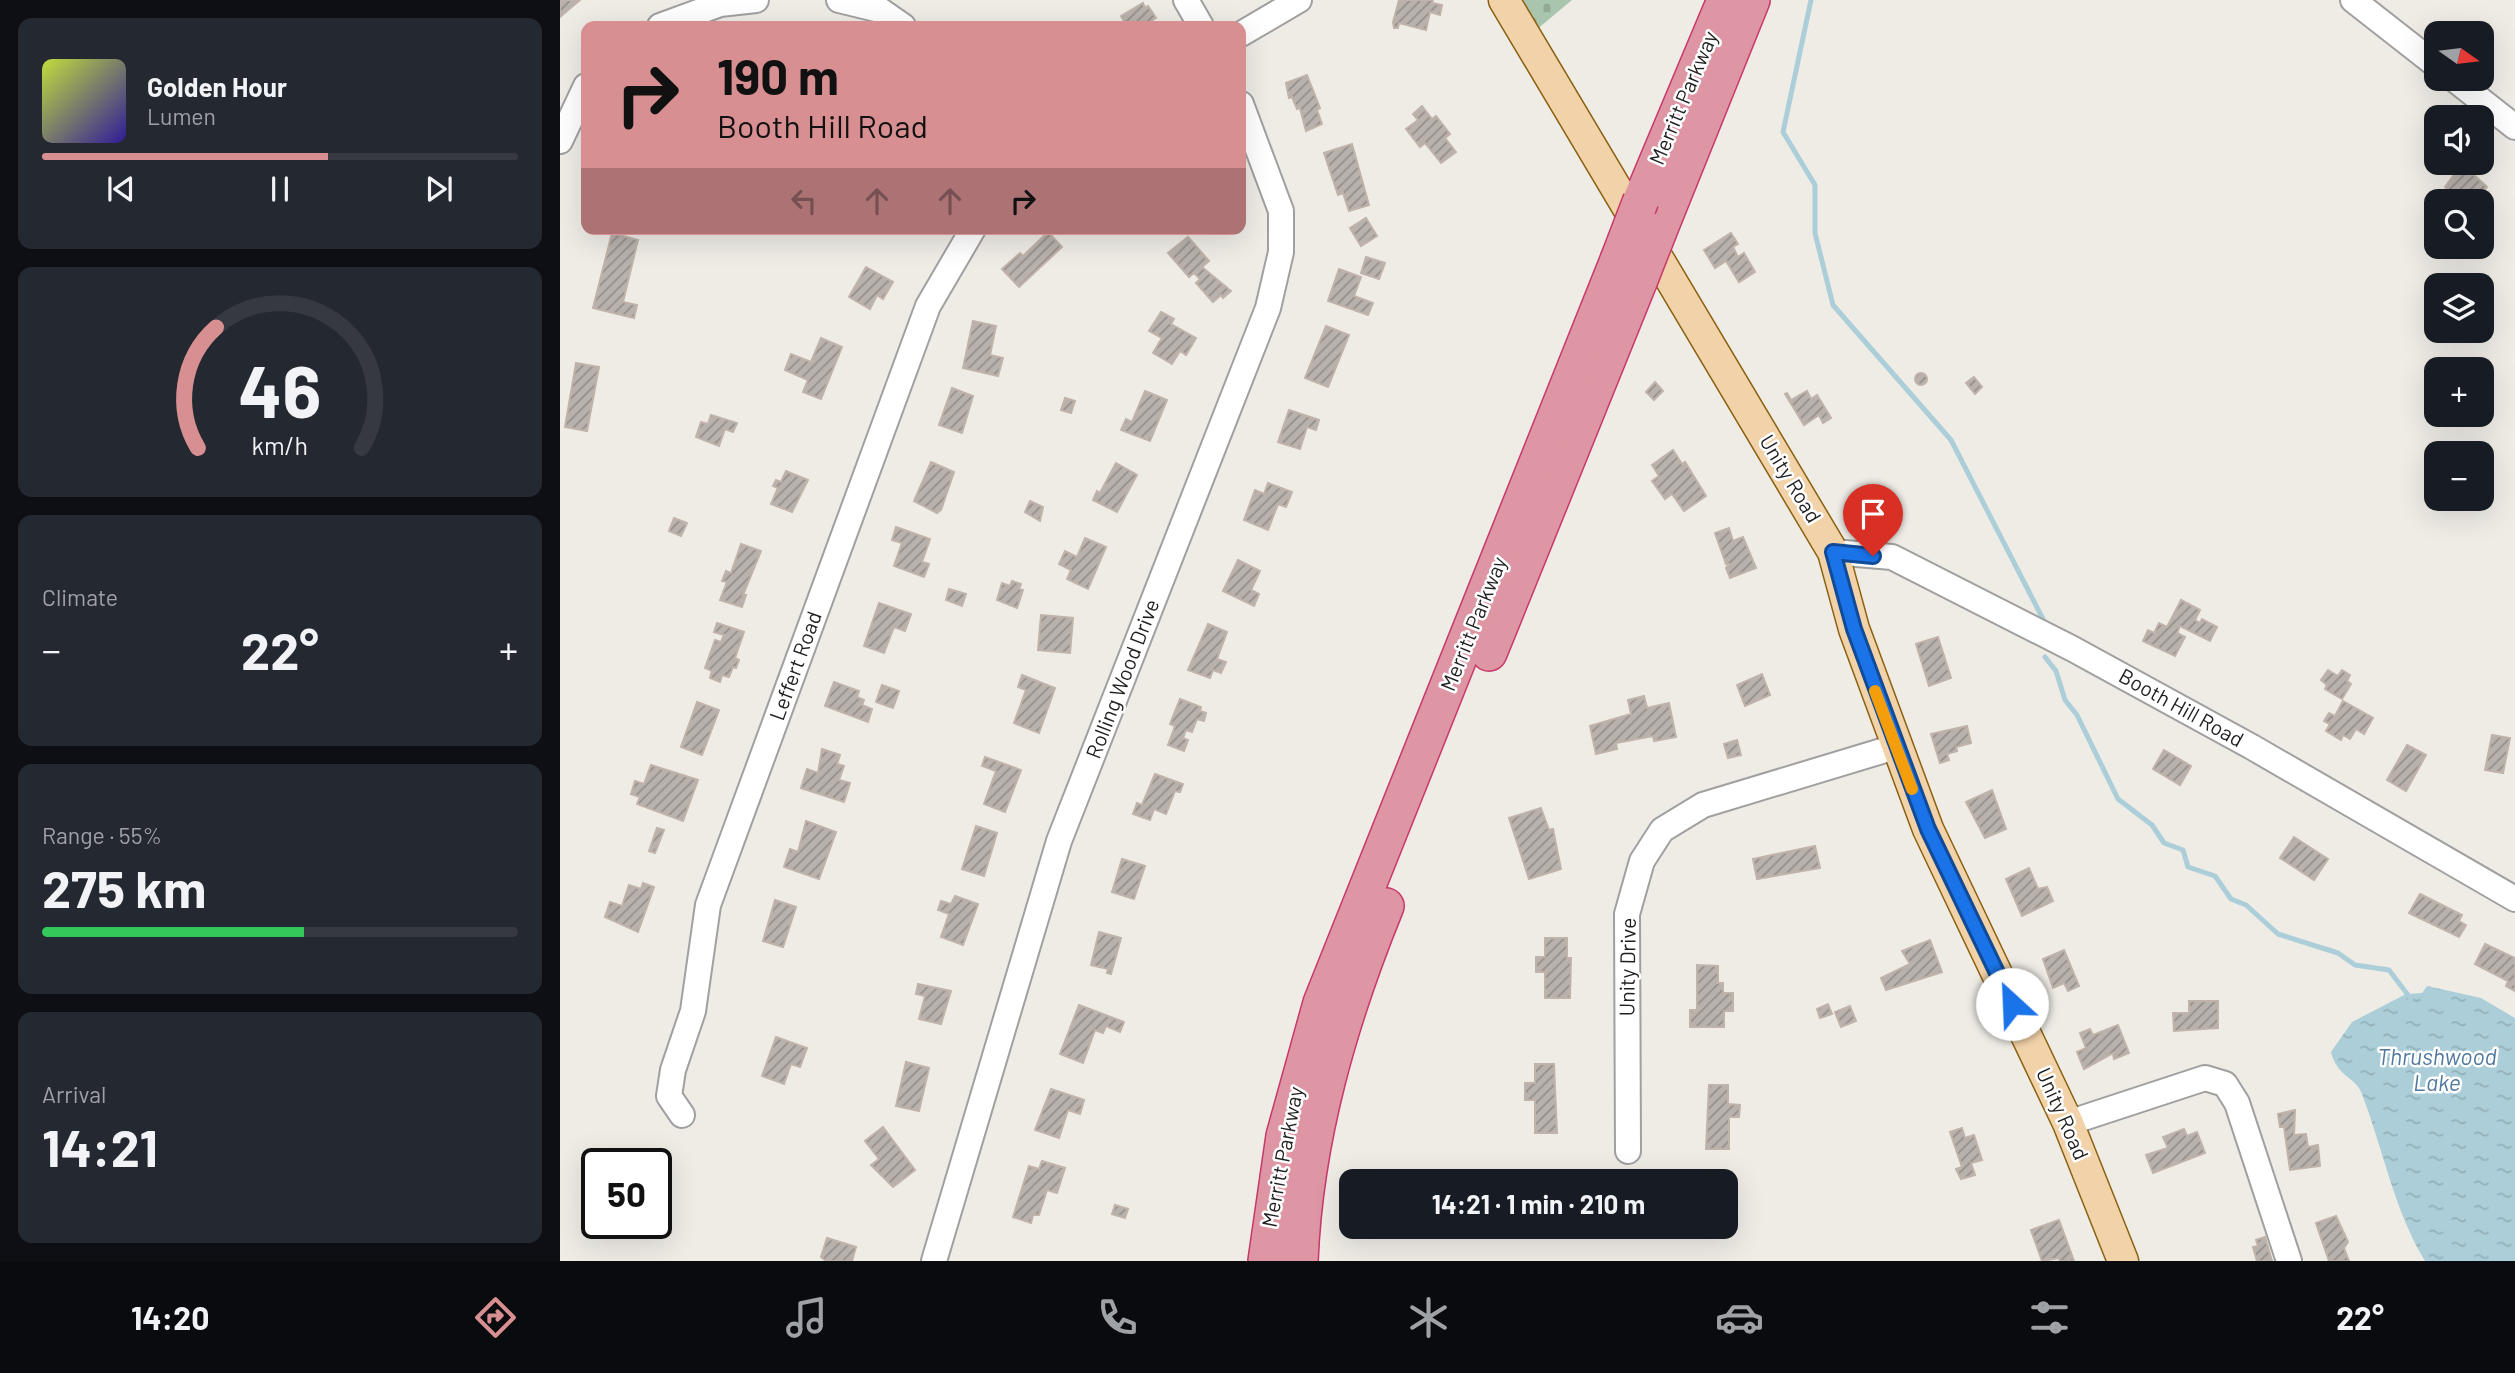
<!DOCTYPE html>
<meta charset="utf-8">
<style>
:root{--surface:#171b24;--page:#242831;--text:#f1f3f6;--muted:#9ea1a6;--line:#363941;--accent:#d88f91}
body{margin:0;font-family:Barlow,sans-serif;background:var(--page);color:var(--text);height:100vh;display:flex;flex-direction:column;font-size:26px;white-space:nowrap}
*{box-sizing:border-box;margin:0}
p{font-size:23px;color:var(--muted)}
.icon{flex:none;width:38px;height:38px;fill:none;stroke:currentColor;stroke-width:2;stroke-linecap:round;stroke-linejoin:round}
.map{position:relative;flex:1;overflow:hidden}
.drawer{display:flex;flex-direction:column;gap:18px;padding:18px;background:#0d0f14;width:560px}
.drawer>*{flex:none}
.banner{position:absolute;left:21px;top:21px;width:665px;height:214px;border-radius:14px;box-shadow:0 7px 28px #0002;background:#d88f91;color:#111;overflow:hidden}
.needle{width:46px;rotate:104deg}
.tools{position:absolute;left:1864px;top:21px;display:grid;gap:14px}
.tools a{display:grid;place-items:center;width:70px;height:70px;border-radius:14px;background:var(--surface);box-shadow:0 7px 28px #0002;font-size:35px}
.speed{position:absolute;left:21px;top:1148px;display:flex;gap:14px;font-size:35px;font-weight:700;text-align:center}
.speed>*{display:grid;place-content:center;width:91px;height:91px;border-radius:50%;background:var(--surface);box-shadow:0 7px 28px #0002;line-height:1}
.speed .limit{border:4px solid #111;border-radius:10px;background:#fff;color:#111}
.pin{position:absolute;display:grid;place-items:center;width:60px;height:60px;color:#fff;margin:-72px -30px;border-radius:50% 50% 50% 0;rotate:-45deg;box-shadow:0 0 7px #0007}
.pin .icon{rotate:45deg}
.me{position:absolute;width:77px;margin:-38px;rotate:335deg;stroke-linejoin:round;filter:drop-shadow(0 0 5px #0008)}
.turn{display:flex;align-items:center;gap:24px;height:147px;padding:0 21px;font-size:32px}
.turn .icon{width:91px;height:91px;stroke-width:2.5}
.turn b{display:block;font-size:49px;line-height:60px}
.lanes{display:flex;align-items:center;height:66px;padding:0 21px;background:#0003;justify-content:center;gap:35px;direction:ltr}
.lanes .off{opacity:.35}
.big{font-size:52px;font-weight:700;line-height:1.1}
.drawer .tile{flex:1;display:flex;flex-direction:column;justify-content:center;gap:10px;min-width:0;padding:0 24px;border-radius:14px;background:var(--page)}
.drawer .dial{align-items:center;gap:0}
.dial svg{height:182px;overflow:visible;fill:none;stroke:var(--line);stroke-width:7;stroke-linecap:round;text-anchor:middle}
.dial text{fill:var(--text);stroke:none}
.song{display:flex;align-items:center;gap:21px}
.cover{width:84px;height:84px;border-radius:10px;background:linear-gradient(135deg,hsl(70 70% 55%),hsl(250 70% 35%))}
.played{height:7px;border-radius:4px;background:linear-gradient(90deg,var(--accent) 60%,var(--line) 60%)}
.keys{display:flex;justify-content:space-around;direction:ltr}
.heat{display:flex;justify-content:space-between;align-items:center;font-size:38px;direction:ltr}
.charge{height:10px;border-radius:5px;background:linear-gradient(90deg,#34c759 55%,var(--line) 0)}
.trip{position:absolute;left:779px;top:1169px;width:399px;height:70px;border-radius:14px;background:var(--surface);box-shadow:0 7px 28px #0002;font-weight:700;line-height:70px;text-align:center}
.tabs{display:flex;height:112px;justify-content:space-around;align-items:center;background:#090b0e;color:var(--muted)}
.tabs .icon{width:49px;height:49px}
.tabs .current{color:var(--accent)}
.tabs b{font-size:32px;color:var(--text)}
main{display:flex;flex:1;min-height:0}
.map>svg:first-child{display:block}
</style>
<main>
<section class="drawer">
<div class="tile">
<div class="song"><i class="cover"></i><div><b>Golden Hour</b><p>Lumen</p></div></div>
<div class="played"></div>
<div class="keys"><svg class="icon" aria-label="previous" viewBox="0 0 24 24"><path d="M18 5L8 12l10 7zM5 5v14"/></svg><svg class="icon" aria-label="pause" viewBox="0 0 24 24"><path d="M8 5v14M16 5v14"/></svg><svg class="icon" aria-label="next" viewBox="0 0 24 24"><path d="M6 5l10 7-10 7zM19 5v14"/></svg></div>
</div>
<div class="tile dial"><svg viewBox="0 0 100 80">
<path d="M14 69A42 42 0 1 1 86 69"/>
<path d="M14 69A42 42 0 0 1 22 16" stroke="#d88f91"/>
<text x="50" y="56" font-size="32" font-weight="700">46</text>
<text x="50" y="72" font-size="11">km/h</text>
</svg></div>
<div class="tile"><p>Climate</p>
<div class="heat"><a>−</a><b class="big">22°</b><a>+</a></div>
</div>
<div class="tile"><p>Range · 55%</p><b class="big">275 km</b><div class="charge"></div></div>
<div class="tile"><p>Arrival</p><b class="big">14:21</b></div>
</section>
<div class="map">
<svg width="1955" height="1261" viewBox="0 0 1955 1261">
<defs>
<pattern id="cemetery-stones" width="16" height="16" patternUnits="userSpaceOnUse" patternTransform="scale(1.75)"><rect width="16" height="16" fill="#aac5ae"/><path d="M2 7V4a2 2 0 0 1 4 0v3zM10 15v-3a2 2 0 0 1 4 0v3z" fill="#92a995"/></pattern>
<pattern id="water-ripples" width="26" height="14" patternUnits="userSpaceOnUse" patternTransform="scale(1.75)"><rect width="26" height="14" fill="#abced8"/><path d="M2 4q2-2 4 0t4 0M15 11q2-2 4 0t4 0" fill="none" stroke="#93b0b9"/></pattern>
<pattern id="building-hatch" width="6" height="6" patternUnits="userSpaceOnUse" patternTransform="scale(1.75)"><rect width="6" height="6" fill="#b8b1ac"/><path d="M-1 1l2-2M0 6l6-6M5 7l2-2" fill="none" stroke="#958f8b"/></pattern>
</defs>
<rect width="100%" height="100%" fill="#efece6"/>
<polygon fill="url(#cemetery-stones)" points="949,0 1012,0 969,36"/>
<path fill="url(#water-ripples)" d="M1867,986l54,12 34,20v243h-90c-31,-51 -42,-112 -63,-167 -7,-18 -25,-17 -31,-42l21,-30 54,-28 16,-1z"/>
<g fill="none" stroke-linecap="round" stroke-linejoin="round">
<g stroke="#abced8" stroke-width="5">
<polyline points="1251,0 1223,132 1255,185 1255,233 1273,305 1391,440 1484,621"/>
<polyline points="1485,657 1496,671 1505,700 1517,715 1558,799 1592,825 1604,843 1623,850 1628,867 1655,876 1671,899 1686,905 1718,934 1778,953 1795,965 1829,970 1851,999"/>
</g>
</g>
<g fill="url(#building-hatch)" stroke="#bfb3aa" stroke-width="2">
<polygon points="0,0 20,0 0,17"/>
<polygon points="839,0 873,0 872,3 882,5 880,15 870,12 866,30 839,23 838,28 834,28 833,22"/>
<polygon points="583,3 585,8 588,6 596,18 582,26 567,26 561,16"/>
<polygon points="747,75 760,108 757,110 762,124 746,131 740,108 737,109 732,97 729,98 726,83"/>
<polygon points="862,106 872,119 876,116 890,134 885,138 896,152 881,163 865,143 860,147 846,129 858,120 853,114"/>
<polygon points="792,144 809,205 789,211 783,193 778,195 764,153"/>
<polygon points="1902,164 1927,187 1917,201 1904,201 1885,187"/>
<polygon points="806,218 817,236 801,246 790,228"/>
<polygon points="488,232 502,247 459,287 442,269 460,253 463,256"/>
<polygon points="52,233 78,240 63,302 77,305 74,318 33,308"/>
<polygon points="1171,233 1178,244 1173,247 1178,257 1184,253 1195,272 1179,282 1166,261 1155,268 1144,250"/>
<polygon points="628,237 649,261 642,267 671,291 663,298 661,295 653,302 636,283 640,279 634,273 629,277 608,253"/>
<polygon points="806,257 825,263 819,279 801,273"/>
<polygon points="306,267 333,282 323,299 317,295 310,309 289,297"/>
<polygon points="779,269 801,277 794,296 813,303 808,315 768,301"/>
<polygon points="601,312 614,319 611,324 636,338 626,355 620,351 612,364 593,353 602,338 589,331"/>
<polygon points="413,321 436,326 430,355 443,358 438,376 403,368"/>
<polygon points="766,326 789,335 768,387 745,378"/>
<polygon points="261,338 282,347 261,399 243,392 248,380 225,370 231,354 251,362"/>
<polygon points="16,363 39,367 27,431 5,427"/>
<circle cx="1361" cy="379" r="6"/>
<polygon points="1414,377 1422,387 1415,394 1406,383"/>
<polygon points="1095,382 1103,391 1094,400 1086,392"/>
<polygon points="392,388 413,396 402,433 379,425"/>
<polygon points="585,391 607,400 590,441 561,430 566,419 572,422"/>
<polygon points="1247,391 1251,399 1257,395 1271,418 1263,423 1259,415 1244,425 1225,394 1227,393 1231,400"/>
<polygon points="505,398 515,401 511,413 501,410"/>
<polygon points="729,410 759,420 756,430 747,427 740,449 718,442"/>
<polygon points="151,415 177,423 173,432 165,429 159,446 136,437 141,422 148,424"/>
<polygon points="1113,450 1122,464 1125,462 1146,496 1124,511 1112,494 1105,499 1092,481 1099,476 1092,465"/>
<polygon points="371,462 394,472 381,510 377,513 354,501"/>
<polygon points="556,463 577,475 557,512 533,500 537,491 540,493"/>
<polygon points="226,471 248,480 232,512 211,504 218,488 213,486 216,480 221,482"/>
<polygon points="708,483 732,492 726,507 718,504 708,530 684,520 695,490 704,494"/>
<polygon points="470,501 483,507 480,521 465,512"/>
<polygon points="114,518 127,523 121,536 109,531"/>
<polygon points="336,527 370,539 362,562 369,564 364,577 334,566 342,543 332,540"/>
<polygon points="1169,528 1173,541 1183,537 1196,568 1170,578 1166,568 1169,564 1166,564 1155,533"/>
<polygon points="525,538 546,547 528,589 507,579 511,570 499,564 505,551 517,557"/>
<polygon points="181,544 201,551 183,595 186,595 182,607 160,600 167,582 162,581 166,571 171,573"/>
<polygon points="678,560 700,571 691,590 699,594 694,606 663,591"/>
<polygon points="452,581 461,584 459,589 463,590 457,608 437,600 442,583 450,586"/>
<polygon points="389,589 406,594 402,606 386,600"/>
<polygon points="1621,600 1640,610 1635,620 1640,623 1642,619 1657,627 1650,641 1620,626 1617,633 1625,637 1615,656 1583,641 1588,630 1594,633 1599,623 1607,627"/>
<polygon points="319,603 351,614 345,631 334,627 324,653 304,646"/>
<polygon points="481,615 513,618 510,653 478,650"/>
<polygon points="157,623 184,632 175,658 179,660 176,668 173,667 169,677 162,675 160,682 150,678 152,671 145,668 155,640 161,642 164,635 154,632"/>
<polygon points="648,624 667,632 657,659 666,662 661,673 653,670 650,678 628,670"/>
<polygon points="1378,637 1391,678 1369,686 1356,644"/>
<polygon points="1768,670 1778,676 1782,670 1790,675 1787,681 1791,684 1782,699 1765,689 1767,685 1761,680"/>
<polygon points="1202,674 1210,695 1185,706 1177,685"/>
<polygon points="462,675 495,688 479,733 454,723 466,690 458,687"/>
<polygon points="274,682 299,691 297,697 304,700 302,705 312,709 308,722 265,706"/>
<polygon points="322,685 339,691 333,708 316,702"/>
<polygon points="1084,696 1087,708 1109,703 1116,737 1094,741 1093,736 1056,743 1057,749 1036,754 1030,726 1071,714 1068,700"/>
<polygon points="620,699 641,707 640,711 646,713 644,721 637,719 632,732 626,730 623,738 628,740 624,751 608,745 615,726 610,724"/>
<polygon points="1783,701 1813,718 1804,734 1796,729 1790,739 1783,735 1781,740 1766,731 1770,724 1764,721 1769,713 1775,716"/>
<polygon points="137,702 159,710 142,755 121,747"/>
<polygon points="1407,726 1411,743 1396,747 1397,751 1387,754 1389,760 1380,763 1371,734"/>
<polygon points="1932,735 1950,738 1943,773 1925,770"/>
<polygon points="1177,740 1181,755 1168,758 1164,744"/>
<polygon points="1847,745 1866,755 1846,791 1827,780"/>
<polygon points="262,749 280,755 277,764 284,766 279,780 290,783 284,802 241,788 247,769 258,773"/>
<polygon points="1604,750 1631,766 1620,785 1593,769"/>
<polygon points="425,757 461,770 445,812 424,804 436,771 422,766"/>
<polygon points="91,765 138,780 123,821 77,804 80,797 71,794 75,781 84,784"/>
<polygon points="595,774 623,784 620,792 615,791 606,814 594,809 590,820 573,814 577,803 582,805"/>
<polygon points="1432,790 1446,829 1425,838 1406,802"/>
<polygon points="981,808 989,830 993,829 1001,869 969,879 949,818"/>
<polygon points="246,821 276,832 259,879 224,867 230,849 238,852"/>
<polygon points="416,826 437,833 424,876 402,869"/>
<polygon points="97,828 104,830 95,853 89,851"/>
<polygon points="1734,837 1768,859 1754,880 1720,858"/>
<polygon points="1255,846 1260,868 1197,879 1193,859"/>
<polygon points="562,859 585,866 574,899 552,892"/>
<polygon points="1469,868 1478,889 1487,887 1493,901 1462,916 1446,879"/>
<polygon points="83,883 94,887 78,932 45,917 50,902 62,906 69,885 81,889"/>
<polygon points="1860,894 1902,915 1899,921 1906,925 1899,937 1849,913"/>
<polygon points="395,896 418,904 403,945 381,937 389,914 378,910 381,901 391,904"/>
<polygon points="215,900 236,907 223,947 203,941"/>
<polygon points="539,932 561,938 551,974 547,973 548,969 531,965"/>
<polygon points="985,938 1007,938 1007,958 1011,958 1010,998 985,998 985,972 976,972 976,957 985,957"/>
<polygon points="1370,940 1382,972 1326,990 1321,978 1350,964 1342,951"/>
<polygon points="1925,944 1955,958 1955,991 1946,986 1948,981 1915,964"/>
<polygon points="1504,950 1519,986 1508,991 1504,983 1493,988 1483,959"/>
<polygon points="1137,965 1158,966 1158,983 1163,983 1163,993 1173,993 1173,1011 1164,1011 1164,1027 1130,1027 1130,1010 1137,1010"/>
<polygon points="358,984 391,991 381,1024 359,1019 365,996 356,994"/>
<polygon points="1629,1001 1658,1001 1658,1028 1614,1031 1613,1013 1629,1013"/>
<polygon points="1268,1004 1272,1014 1260,1018 1257,1009"/>
<polygon points="519,1005 564,1022 560,1032 546,1026 543,1033 535,1030 523,1063 500,1054"/>
<polygon points="1290,1006 1296,1021 1281,1027 1275,1012"/>
<polygon points="1558,1025 1569,1053 1554,1059 1553,1053 1524,1069 1517,1052 1526,1048 1520,1033 1530,1029 1533,1035"/>
<polygon points="216,1037 247,1048 240,1067 231,1064 224,1084 202,1076"/>
<polygon points="346,1062 369,1068 359,1111 336,1106"/>
<polygon points="975,1064 994,1064 997,1133 975,1133 975,1100 965,1100 965,1083 975,1083"/>
<polygon points="1149,1085 1168,1085 1168,1104 1180,1105 1179,1117 1169,1117 1169,1149 1146,1149"/>
<polygon points="491,1089 524,1100 520,1114 508,1110 499,1138 475,1130"/>
<polygon points="1735,1110 1734,1135 1746,1134 1748,1147 1758,1145 1760,1166 1730,1170 1724,1127 1720,1127 1718,1114"/>
<polygon points="323,1127 355,1170 333,1187 311,1165 319,1159 305,1141"/>
<polygon points="1402,1128 1405,1138 1414,1135 1422,1160 1411,1163 1415,1175 1401,1179 1396,1169 1402,1167 1390,1132"/>
<polygon points="1624,1129 1627,1136 1637,1132 1645,1153 1593,1173 1586,1155 1608,1148 1603,1137"/>
<polygon points="482,1161 505,1168 497,1193 487,1190 479,1215 473,1215 471,1223 453,1217 469,1166 479,1169"/>
<polygon points="555,1205 568,1209 565,1218 552,1214"/>
<polygon points="1776,1216 1788,1242 1784,1248 1789,1261 1769,1261 1756,1223"/>
<polygon points="1499,1220 1514,1261 1500,1261 1499,1258 1482,1261 1471,1230"/>
<polygon points="1705,1237 1712,1261 1697,1261 1693,1247 1698,1246 1696,1240"/>
<polygon points="267,1238 296,1247 292,1261 266,1261 261,1257"/>
</g>
<g fill="none" stroke-linecap="round" stroke-linejoin="round">
<defs>
<g id="minor">
<polyline points="279,0 320,10 343,26"/>
<polyline points="626,0 641,26"/>
<polyline points="1793,0 1876,65"/>
<polyline points="100,26 160,4 196,0"/>
<polyline points="681,34 739,0"/>
<polyline points="1894,79 1955,127"/>
<polyline points="0,141 26,86"/>
<polyline points="1273,552 1332,557 1513,649 1692,747 1955,899"/>
<polyline points="122,1115 109,1096 113,1070 133,1011 148,905 368,306 413,229"/>
<polyline points="1508,1123 1645,1078 1665,1084 1677,1103 1729,1261"/>
<polyline points="1068,1151 1067,914 1082,861 1102,830 1143,805 1335,747"/>
<polyline points="374,1261 499,841 708,308 721,252 721,211 681,104"/>
</g>
<polyline id="major" points="944,0 1273,552 1294,629 1368,829 1508,1123 1563,1261"/>
<g id="highway">
<polyline points="1081,200 1165,0"/>
<polyline points="1099,231 1192,0"/>
<polyline points="929,653 1079,282"/>
<polyline points="706,1261 724,1136 761,1003 1058,260"/>
<path d="M740,1261c5,-123 40,-242 86,-355"/>
</g>
</defs>
<use href="#minor" stroke="#a0a0a0" stroke-width="28"/>
<use href="#major" stroke="#8a6110" stroke-width="33"/>
<use href="#highway" stroke="#c83869" stroke-width="38"/>
<use href="#minor" stroke="#fff" stroke-width="24"/>
<use href="#major" stroke="#f2d2a8" stroke-width="30"/>
<use href="#highway" stroke="#de96a4" stroke-width="35"/>
<defs>
<g id="highway-bridge">
<polyline points="1058,260 1081,200"/>
<polyline points="1079,282 1099,231"/>
</g>
</defs>
<use href="#highway-bridge" stroke="#c83869" stroke-width="38" stroke-linecap="butt"/>
<use href="#highway-bridge" stroke="#de96a4" stroke-width="35"/>
</g>
<g fill="none" stroke-linecap="round" stroke-linejoin="round">
<defs>
<polyline id="route" points="1313,556 1273,552 1294,629 1368,829 1452,1004"/>
</defs>
<use href="#route" stroke="#114b97" stroke-width="18"/>
<use href="#route" stroke="#1a73e8" stroke-width="12"/>
<polyline stroke="#f59e0b" stroke-width="12" points="1315,691 1352,789"/>
</g>
<g text-anchor="middle" stroke-width="5" stroke-linejoin="round" paint-order="stroke">
<g font-size="21" fill="#1f1f1f" stroke="#fff">
<text transform="translate(1124 98) rotate(-67)" y="7">Merritt Parkway</text>
<text transform="translate(1230 479) rotate(59)" y="7">Unity Road</text>
<text transform="translate(914 624) rotate(-68)" y="7">Merritt Parkway</text>
<text transform="translate(236 666) rotate(-70)" y="7">Leffert Road</text>
<text transform="translate(563 679) rotate(-69)" y="7">Rolling Wood Drive</text>
<text transform="translate(1621 708) rotate(29)" y="7">Booth Hill Road</text>
<text transform="translate(1068 967) rotate(-89)" y="7">Unity Drive</text>
<text transform="translate(1502 1114) rotate(66)" y="7">Unity Road</text>
<text transform="translate(723 1157) rotate(-79)" y="7">Merritt Parkway</text>
</g>
<g font-size="23" font-style="italic" fill="#52789e" stroke="#fff">
<text x="1877" y="1065">Thrushwood<tspan x="1877" dy="26">Lake</tspan></text>
</g>
</g>
</svg>
<div class="tools">
<a><svg class="needle" viewBox="-14 -14 28 28"><path d="M0-13l5 13h-10z" fill="#e53935"/><path d="M0 13l5-13h-10z" fill="#9ea1a6"/></svg></a>
<a><svg class="icon" aria-label="sound" viewBox="0 0 24 24"><path d="M4 9h4l5-4v14l-5-4H4zM17 9q2 3 0 6"/></svg></a>
<a><svg class="icon" aria-label="search" viewBox="0 0 24 24"><circle cx="10" cy="10" r="6"/><path d="M15 15l6 6"/></svg></a>
<a><svg class="icon" aria-label="layers" viewBox="0 0 24 24"><path d="M12 4l9 5-9 5-9-5zM3 14l9 5 9-5"/></svg></a>
<a>+</a>
<a>−</a>
</div>
<div class="speed"><div class="limit">50</div></div>
<div class="pin" style="left:1313px;top:556px;background:#d93025"><svg class="icon" aria-label="arrive" viewBox="0 0 24 24"><path d="M6 21V4h12l-3 4 3 4H6"/></svg></div>
<svg class="me" style="left:1452px;top:1004px" viewBox="-20 -20 40 40"><circle r="19" fill="#fff"/><path d="M0-13L10 11 0 6-10 11z" fill="#1a73e8"/></svg>
<div class="trip">14:21 · 1 min · 210 m</div>
<div class="banner">
<div class="turn"><svg class="icon" aria-label="right" viewBox="0 0 24 24"><path d="M7 20v-9h11M14 6l5 5-5 5"/></svg><div><b>190 m</b>Booth Hill Road</div></div>
<div class="lanes"><svg class="icon off" aria-label="left" viewBox="0 0 24 24"><path d="M17 20v-9H6M10 6l-5 5 5 5"/></svg><svg class="icon off" aria-label="ahead" viewBox="0 0 24 24"><path d="M12 20V5M6 11l6-6 6 6"/></svg><svg class="icon off" aria-label="ahead" viewBox="0 0 24 24"><path d="M12 20V5M6 11l6-6 6 6"/></svg><svg class="icon" aria-label="right" viewBox="0 0 24 24"><path d="M7 20v-9h11M14 6l5 5-5 5"/></svg></div>
</div>
</div>
</main>
<nav class="tabs">
<b>14:20</b>
<svg class="icon current" aria-label="directions" viewBox="0 0 24 24"><path d="M12 3l9 9-9 9-9-9zM9 14v-3h6M13 9l2 2-2 2"/></svg>
<svg class="icon" aria-label="music" viewBox="0 0 24 24"><path d="M9 18V5l10-2v13"/><circle cx="6" cy="18" r="3"/><circle cx="16" cy="16" r="3"/></svg>
<svg class="icon" aria-label="phone" viewBox="0 0 24 24"><path d="M5 4h4l2 5-3 2q2 4 5 5l2-3 5 2v4C11 20 4 13 5 4z"/></svg>
<svg class="icon" aria-label="climate" viewBox="0 0 24 24"><path d="M12 3v18M4 7l16 10M4 17L20 7"/></svg>
<svg class="icon" aria-label="car" viewBox="0 0 24 24"><path d="M5 17H2v-5l4-1 3-4h7l3 4 3 1v5h-3M9 17h6M6 11h13"/><circle cx="7" cy="17" r="2"/><circle cx="17" cy="17" r="2"/></svg>
<svg class="icon" aria-label="filters" viewBox="0 0 24 24"><path d="M4 7h16M4 17h16"/><circle cx="9" cy="7" r="2"/><circle cx="15" cy="17" r="2"/></svg>
<b>22°</b>
</nav>
